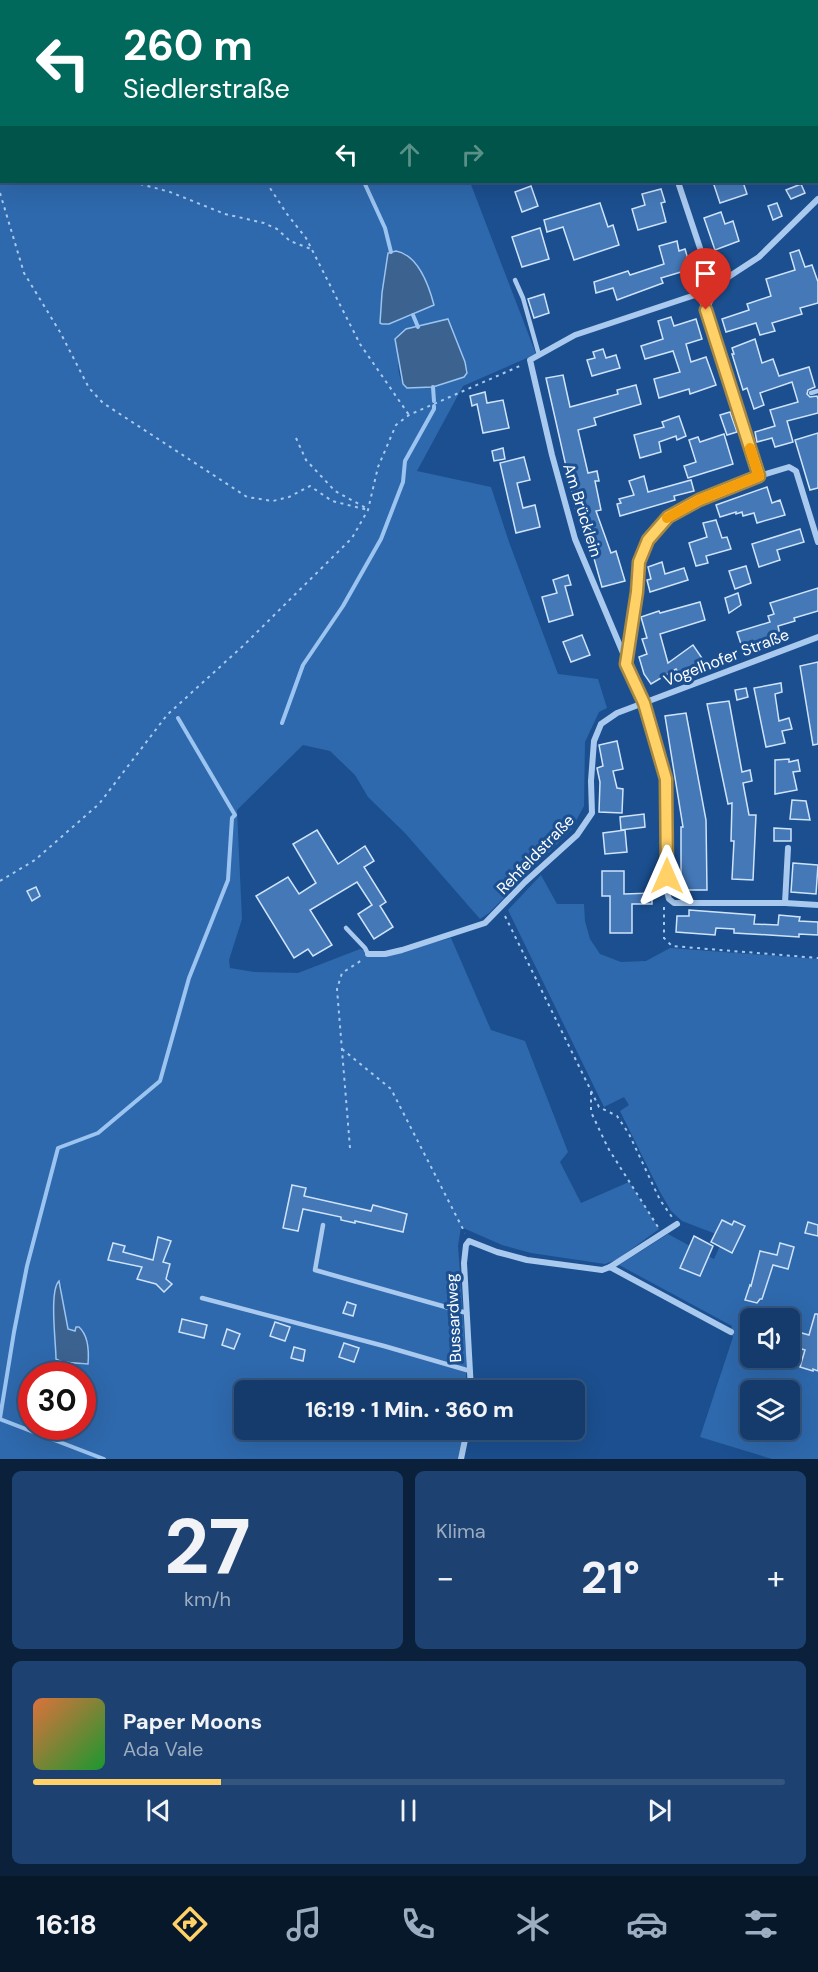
<!DOCTYPE html>
<html lang="de">
<meta charset="utf-8">
<style>
:root{--surface:#143b6b;--page:#1d4271;--text:#f1f3f6;--muted:#9dadc1;--line:#33557e;--accent:#ffd166}
body{margin:0;font-family:"DM Sans",sans-serif;background:var(--page);color:var(--text);height:100vh;display:flex;flex-direction:column;font-size:22px;white-space:nowrap}
*{box-sizing:border-box;margin:0}
p{font-size:20px;color:var(--muted)}
.icon{flex:none;width:33px;height:33px;fill:none;stroke:currentColor;stroke-width:2;stroke-linecap:round;stroke-linejoin:round}
.map{position:relative;height:1459px;overflow:hidden}
.panel{display:flex;flex-direction:column;gap:12px;padding:12px;background:#0b203b;flex:1}
.panel>*{flex:none}
.guide{position:absolute;left:0px;top:0px;width:819px;height:183px;box-shadow:0 6px 24px #0002,0 0 0 2px var(--line);background:#00695c;color:#fff;overflow:hidden}
.controls{position:absolute;left:740px;top:1308px;display:grid;gap:12px}
.controls a{display:grid;place-items:center;width:60px;height:60px;border-radius:9px;background:var(--surface);box-shadow:0 6px 24px #0002,0 0 0 2px var(--line);font-size:30px}
.speed{position:absolute;left:18px;top:1362px;display:flex;gap:12px;font-size:30px;font-weight:700;text-align:center}
.speed>*{display:grid;place-content:center;width:78px;height:78px;border-radius:50%;background:var(--surface);box-shadow:0 6px 24px #0002,0 0 0 2px var(--line);line-height:1}
.speed .limit{border:9px solid #d22;background:#fff;color:#111}
.pin{position:absolute;display:grid;place-items:center;width:51px;height:51px;color:#fff;margin:-62px -26px;border-radius:50% 50% 50% 0;rotate:-45deg;box-shadow:0 0 6px #0007}
.pin .icon{rotate:45deg}
.me{position:absolute;width:66px;margin:-33px;rotate:0deg;stroke-linejoin:round;filter:drop-shadow(0 0 4px #0008)}
.turn{display:flex;align-items:center;gap:21px;height:126px;padding:0 24px;font-size:27px}
.turn .icon{width:78px;height:78px;stroke-width:2.5}
.turn b{display:block;font-size:42px;line-height:51px}
.lanes{display:flex;align-items:center;height:57px;padding:0 24px;background:#0003;justify-content:center;gap:30px;direction:ltr}
.lanes .off{opacity:.35}
.big{font-size:45px;font-weight:800;line-height:1.1}
.panel .widget{flex:1;display:flex;flex-direction:column;justify-content:center;gap:9px;min-width:0;padding:0 21px;border-radius:9px;background:var(--page)}
.panel .dial{align-items:center;gap:0}
.dial b{font-size:78px;line-height:1}
.song{display:flex;align-items:center;gap:18px}
.cover{width:72px;height:72px;border-radius:9px;background:linear-gradient(135deg,hsl(20 70% 55%),hsl(130 70% 35%))}
.played{height:6px;border-radius:3px;background:linear-gradient(90deg,var(--accent) 25%,var(--line) 25%)}
.keys{display:flex;justify-content:space-around;direction:ltr}
.heat{display:flex;justify-content:space-between;align-items:center;font-size:33px;direction:ltr}
.panel .tiles{flex:1;display:grid;gap:12px;grid-template-columns:1fr 1fr}
.widget:last-child{grid-column:span 2}
.trip{position:absolute;left:234px;top:1380px;width:351px;height:60px;border-radius:9px;background:var(--surface);box-shadow:0 6px 24px #0002,0 0 0 2px var(--line);font-weight:800;line-height:60px;text-align:center}
.tab-bar{display:flex;height:96px;justify-content:space-around;align-items:center;background:#08182b;color:var(--muted)}
.tab-bar .icon{width:42px;height:42px}
.tab-bar .selected{color:var(--accent)}
.tab-bar b{font-size:27px;color:var(--text)}
.map>svg:first-child{display:block}
</style>
<div class="map">
<svg width="818" height="1459" viewBox="0 0 818 1459">
<rect width="100%" height="100%" fill="#1b4f8f"/>
<g fill="#2e69ad" fill-rule="evenodd">
<path d="M0,0h341v1l-339,1v180h468l66,172 -73,32 -46,85 74,16 18,55 49,132 40,5 9,29 -8,4 -14,30 -1,64 -13,24 -82,83 -9,6 -75,-86 -37,-36 -13,-22 -25,-24 -27,-6 -66,65 5,109 -13,41 1,8 24,4 44,1 62,-24 22,7 69,-18 40,92 34,11 43,111 -8,10 21,41 48,-21 30,47 -41,30 -13,5 -74,-11 -29,-8 -41,-18 -3,19 8,107v37h-222v40h220l-5,29h-459zM389,253l27,61 -27,10 -9,-2 2,-29zM448,320l20,51 -4,6 -31,10 -26,1c-16,-15 -6,-41 -1,-59zM61,1284l3,29 4,16 7,2 -19,28 -2,-46zM32,1376h50v50h-50z"/>
<path d="M541,875l16,29h27l1,17 5,18 10,15 21,8 25,-1 24,-13 148,11v500h-46l-72,-22 33,-100 -2,-3 1,-8 -113,-61 49,-31 46,25 10,-22 -42,-16 -11,-10 -12,-21 -39,-79 9,-6 -5,-8 -20,10 -96,-197zM750,1318h39v40h-39zM750,1390h39v40h-39z"/>
</g>
<g fill="#3c6290" stroke="#9cc4f0" stroke-width="1.5">
<path d="M396,251c22,4 33,35 38,54l-45,19h-7l-2,-1 2,-30 6,-40z"/>
<polygon points="448,319 465,362 467,373 464,377 433,387 407,388 403,384 395,339 406,329"/>
<path d="M59,1281l9,48 7,2 1,-4h3c10,9 10,25 9,37l-26,-2 -6,-3c0,-16 -7,-68 3,-78z"/>
</g>
<g fill="none" stroke-linecap="round" stroke-linejoin="round">
<g stroke="#9cc4f0" stroke-width="4">
<polyline points="225,0 226,2"/>
<polyline points="364,182 385,228 391,252"/>
<polyline points="413,315 418,327"/>
<polyline points="433,387 434,401"/>
<polyline points="282,723 303,665 343,606 381,539 403,482 405,461 434,409 434,406"/>
<polyline points="0,1418 14,1332 27,1266 58,1148 98,1133 160,1081 189,978 228,880 232,818 235,815 178,718"/>
<polyline points="0,1419 104,1459"/>
</g>
</g>
<g fill="#4478b7" stroke="#cfe3fa" stroke-width="1.5">
<polygon points="713,182 743,182 747,194 720,203"/>
<polygon points="801,184 805,193 791,199 786,190"/>
<polygon points="531,186 538,206 522,212 515,192"/>
<polygon points="661,189 665,202 661,203 666,222 638,230 632,209 645,205 642,194"/>
<polygon points="600,203 608,227 613,225 619,245 574,260 563,227 547,232 544,220"/>
<polygon points="777,203 782,216 773,220 768,206"/>
<polygon points="721,212 725,224 733,221 739,241 715,250 704,218"/>
<polygon points="540,228 549,259 522,267 512,237"/>
<polygon points="677,241 679,251 685,249 691,269 661,278 663,283 617,300 613,288 596,293 594,282 628,271 630,275 664,264 659,246"/>
<polygon points="799,250 805,267 812,265 818,282 818,303 800,308 802,314 772,323 775,331 760,335 756,323 726,332 722,319 749,310 747,304 771,296 766,279 795,270 790,253"/>
<polygon points="544,294 549,313 534,318 528,299"/>
<polygon points="671,317 674,326 696,319 702,339 686,344 691,362 706,357 716,385 690,394 689,389 659,398 654,379 680,372 673,351 645,359 641,346 663,339 658,321"/>
<polygon points="755,339 762,363 773,359 779,376 809,367 815,387 808,390 807,394 810,397 817,396 818,399 818,413 787,421 793,442 775,447 772,438 757,442 755,432 775,426 770,410 798,402 792,382 760,393 764,405 754,409 747,388 743,390 732,354 734,354 732,348"/>
<polygon points="603,349 606,358 616,355 620,368 592,376 587,360 595,358 593,352"/>
<polygon points="563,375 570,407 618,394 617,390 636,385 641,404 594,418 596,425 578,430 588,473 597,471 599,481 595,481 601,510 596,511 611,553 616,551 625,581 602,587 590,544 588,544 577,515 546,378"/>
<polygon points="485,392 487,403 503,400 509,428 483,433 477,404 472,406 470,396"/>
<polygon points="730,412 737,432 727,435 720,415"/>
<polygon points="679,416 686,436 677,440 676,436 659,442 661,452 640,458 634,435 664,427 662,422"/>
<polygon points="818,433 818,488 810,490 795,440"/>
<polygon points="724,434 733,464 688,478 684,466 696,462 689,440 698,437 700,442"/>
<polygon points="503,448 505,459 494,461 492,451"/>
<polygon points="524,457 530,480 517,483 523,508 535,505 540,527 516,533 500,463"/>
<polygon points="644,476 648,492 691,480 694,491 674,496 675,500 620,516 617,504 621,503 619,499 634,495 629,481"/>
<polygon points="767,487 772,503 780,500 785,515 757,523 754,513 743,516 742,512 736,514 736,512 720,517 716,505"/>
<polygon points="716,520 722,538 727,537 731,549 706,556 708,563 696,566 689,543 707,537 703,523"/>
<polygon points="800,529 804,542 777,550 780,560 759,567 752,544"/>
<polygon points="662,562 665,574 684,568 688,580 650,592 647,580 651,579 648,567"/>
<polygon points="746,566 751,583 735,589 729,571"/>
<polygon points="568,575 571,585 565,586 573,615 549,622 542,597 557,593 553,580"/>
<polygon points="818,588 818,611 794,618 795,621 778,626 780,635 767,639 768,643 750,648 749,645 742,647 737,632 770,622 768,616 774,614 770,603"/>
<polygon points="738,593 741,605 729,613 725,598"/>
<polygon points="700,602 705,620 660,634 668,663 693,645 704,661 682,677 676,669 651,684 644,674 639,657 647,654 642,639 647,638 641,617 659,611 660,613"/>
<polygon points="582,635 590,655 571,662 563,642"/>
<polygon points="818,662 818,744 813,745 800,666"/>
<polygon points="781,683 782,692 775,694 779,721 789,718 792,729 782,731 785,743 766,747 754,688"/>
<polygon points="746,688 748,697 737,700 735,690"/>
<polygon points="729,701 742,772 750,770 752,781 743,783 749,815 756,815 753,880 732,879 734,841 731,841 732,803 728,804 707,704"/>
<polygon points="686,713 706,820 707,890 681,890 681,827 683,827 665,716"/>
<polygon points="617,741 623,769 613,771 617,788 623,789 622,813 599,812 600,782 597,768 603,766 599,745"/>
<polygon points="789,759 789,762 798,760 800,771 793,772 797,790 775,794 775,760"/>
<polygon points="792,800 806,801 810,820 790,819"/>
<polygon points="644,814 645,827 621,830 620,817"/>
<polygon points="774,828 791,829 791,841 774,841"/>
<polygon points="317,830 338,864 365,846 374,861 364,867 386,902 380,906 393,927 374,939 358,914 372,905 357,882 310,910 332,945 313,956 308,949 294,958 256,896 288,877 299,894 316,883 293,844"/>
<polygon points="625,830 627,852 605,854 603,833"/>
<polygon points="793,863 818,865 816,894 791,892"/>
<polygon points="602,871 624,871 624,894 652,893 652,904 632,904 632,933 610,933 610,896 602,896"/>
<polygon points="36,887 40,896 32,901 27,891"/>
<polygon points="689,910 755,915 754,924 778,925 779,915 800,917 799,921 818,922 818,935 799,934 799,937 769,935 734,933 734,929 716,928 715,935 676,932 677,916 689,916"/>
<polygon points="292,1185 306,1188 304,1196 371,1211 373,1205 407,1214 403,1232 355,1221 355,1223 341,1220 341,1217 303,1209 298,1231 283,1228"/>
<polygon points="722,1220 732,1225 734,1221 745,1226 732,1253 711,1242"/>
<polygon points="808,1222 818,1225 818,1236 805,1233"/>
<polygon points="694,1236 713,1246 700,1276 680,1268"/>
<polygon points="158,1237 171,1241 163,1262 170,1264 166,1279 172,1284 164,1292 156,1284 137,1279 142,1267 108,1260 113,1243 125,1246 123,1252 153,1260"/>
<polygon points="780,1243 794,1247 788,1269 773,1265 762,1299 760,1299 757,1303 745,1300 750,1285 751,1286 760,1251 777,1255"/>
<polygon points="347,1302 356,1305 353,1316 343,1313"/>
<polygon points="815,1314 818,1314 818,1371 813,1369 813,1371 800,1367 805,1350 789,1345 789,1336 791,1330 809,1335"/>
<polygon points="182,1319 207,1325 204,1338 179,1332"/>
<polygon points="275,1322 290,1327 285,1341 270,1336"/>
<polygon points="227,1329 240,1334 234,1349 222,1345"/>
<polygon points="344,1343 359,1348 354,1362 339,1357"/>
<polygon points="294,1347 305,1350 303,1361 291,1358"/>
</g>
<g fill="none" stroke-linecap="round" stroke-linejoin="round">
<g stroke="#a9c9ee" stroke-width="2" stroke-dasharray="3 4.5" stroke-linecap="butt">
<polyline points="123,0 124,2"/>
<polyline points="296,0 298,2"/>
<polyline points="238,2 241,0"/>
<polyline points="0,30 2,31"/>
<polyline points="0,163 2,163"/>
<polyline points="133,182 170,192 225,214 264,223 277,229 290,241 311,249"/>
<polyline points="266,182 287,214 306,238 360,344 409,415"/>
<polyline points="0,193 24,273 60,332 89,388 103,403 247,497 273,501 289,497 310,486 332,501 368,510"/>
<polyline points="296,438 306,460 335,491 366,508"/>
<polyline points="0,881 35,860 99,804 167,715 244,645 352,538 368,510 378,467 396,425 409,415 522,365"/>
<polyline points="664,907 664,938 672,946 818,958"/>
<polyline points="505,916 599,1107 617,1116 629,1134 660,1200 672,1217"/>
<polyline points="342,1049 391,1089 465,1233"/>
<polyline points="591,1092 591,1112 608,1148 658,1227"/>
<polyline points="350,1148 337,989 342,973 362,960"/>
</g>
<g stroke="#a9c9ee" stroke-width="4.5">
<polyline points="624,0 624,2"/>
<polyline points="515,280 523,298 539,355"/>
<polyline points="811,393 818,391"/>
<polyline points="346,928 365,948 368,954"/>
<polyline points="323,1225 315,1270 467,1313"/>
<polyline points="202,1298 384,1346 470,1371"/>
</g>
<g stroke="#a9c9ee" stroke-width="6">
<polyline points="428,0 429,2"/>
<polyline points="459,2 464,0"/>
<polyline points="797,2 799,0"/>
<polyline points="678,182 713,287 711,299 706,310"/>
<polyline points="818,199 759,257 713,287 698,294 575,335 530,360 552,455 575,539 644,703 666,779 667,892 669,899 674,903 785,903 818,905"/>
<polyline points="698,294 706,310 759,476"/>
<polyline points="627,662 637,593 639,562 648,540 668,517 699,500 759,476 789,467 796,471 818,542"/>
<polyline points="785,903 788,848"/>
<polyline points="368,954 385,954 402,950 485,923 525,882 577,835 592,813 591,781 594,741 601,724 617,713 818,637"/>
<polyline points="610,1267 677,1224"/>
<polyline points="471,1390 464,1263 466,1245 469,1241 497,1252 527,1260 602,1270 610,1267 731,1332"/>
<polyline points="461,1459 467,1430"/>
</g>
</g>
<g fill="none" stroke-linecap="round" stroke-linejoin="round">
<defs>
<polyline id="route" points="667,876 666,779 644,703 626,664 637,592 639,562 648,540 668,517 699,500 759,476 706,310"/>
</defs>
<use href="#route" stroke="#a68842" stroke-width="15"/>
<use href="#route" stroke="#ffd166" stroke-width="10"/>
<polyline stroke="#f59e0b" stroke-width="10" points="667,518 699,500 759,476 750,448"/>
</g>
<g text-anchor="middle" stroke-width="6" stroke-linejoin="round" paint-order="stroke">
<g font-size="16" fill="#fff" stroke="#1b4f8f">
<text transform="translate(583 510) rotate(73)" y="6">Am Brücklein</text>
<text transform="translate(726 657) rotate(-21)" y="6">Vogelhofer Straße</text>
<text transform="translate(535 854) rotate(-46)" y="6">Rehfeldstraße</text>
<text transform="translate(453 1318) rotate(-93)" y="6">Bussardweg</text>
</g>
</g>
</svg>
<div class="controls">
<a><svg class="icon" aria-label="sound" viewBox="0 0 24 24"><path d="M4 9h4l5-4v14l-5-4H4zM17 9q2 3 0 6"/></svg></a>
<a><svg class="icon" aria-label="layers" viewBox="0 0 24 24"><path d="M12 4l9 5-9 5-9-5zM3 14l9 5 9-5"/></svg></a>
</div>
<div class="speed"><div class="limit">30</div></div>
<div class="pin" style="left:706px;top:310px;background:#d93025"><svg class="icon" aria-label="arrive" viewBox="0 0 24 24"><path d="M6 21V4h12l-3 4 3 4H6"/></svg></div>
<svg class="me" style="left:667px;top:876px" viewBox="-20 -20 40 40"><path d="M0-17L14 15 0 8-14 15z" fill="#ffd166" stroke="#fff" stroke-width="4"/></svg>
<div class="trip">16:19 · 1 Min. · 360 m</div>
<div class="guide">
<div class="turn"><svg class="icon" aria-label="left" viewBox="0 0 24 24"><path d="M17 20v-9H6M10 6l-5 5 5 5"/></svg><div><b>260 m</b>Siedlerstraße</div></div>
<div class="lanes"><svg class="icon" aria-label="left" viewBox="0 0 24 24"><path d="M17 20v-9H6M10 6l-5 5 5 5"/></svg><svg class="icon off" aria-label="ahead" viewBox="0 0 24 24"><path d="M12 20V5M6 11l6-6 6 6"/></svg><svg class="icon off" aria-label="right" viewBox="0 0 24 24"><path d="M7 20v-9h11M14 6l5 5-5 5"/></svg></div>
</div>
</div>
<section class="panel">
<div class="tiles">
<div class="widget dial"><b>27</b><p>km/h</p></div>
<div class="widget"><p>Klima</p>
<div class="heat"><a>−</a><b class="big">21°</b><a>+</a></div>
</div>
<div class="widget">
<div class="song"><i class="cover"></i><div><b>Paper Moons</b><p>Ada Vale</p></div></div>
<div class="played"></div>
<div class="keys"><svg class="icon" aria-label="previous" viewBox="0 0 24 24"><path d="M18 5L8 12l10 7zM5 5v14"/></svg><svg class="icon" aria-label="pause" viewBox="0 0 24 24"><path d="M8 5v14M16 5v14"/></svg><svg class="icon" aria-label="next" viewBox="0 0 24 24"><path d="M6 5l10 7-10 7zM19 5v14"/></svg></div>
</div>
</div>
</section>
<nav class="tab-bar">
<b>16:18</b>
<svg class="icon selected" aria-label="directions" viewBox="0 0 24 24"><path d="M12 3l9 9-9 9-9-9zM9 14v-3h6M13 9l2 2-2 2"/></svg>
<svg class="icon" aria-label="music" viewBox="0 0 24 24"><path d="M9 18V5l10-2v13"/><circle cx="6" cy="18" r="3"/><circle cx="16" cy="16" r="3"/></svg>
<svg class="icon" aria-label="phone" viewBox="0 0 24 24"><path d="M5 4h4l2 5-3 2q2 4 5 5l2-3 5 2v4C11 20 4 13 5 4z"/></svg>
<svg class="icon" aria-label="climate" viewBox="0 0 24 24"><path d="M12 3v18M4 7l16 10M4 17L20 7"/></svg>
<svg class="icon" aria-label="car" viewBox="0 0 24 24"><path d="M5 17H2v-5l4-1 3-4h7l3 4 3 1v5h-3M9 17h6M6 11h13"/><circle cx="7" cy="17" r="2"/><circle cx="17" cy="17" r="2"/></svg>
<svg class="icon" aria-label="filters" viewBox="0 0 24 24"><path d="M4 7h16M4 17h16"/><circle cx="9" cy="7" r="2"/><circle cx="15" cy="17" r="2"/></svg>
</nav>
